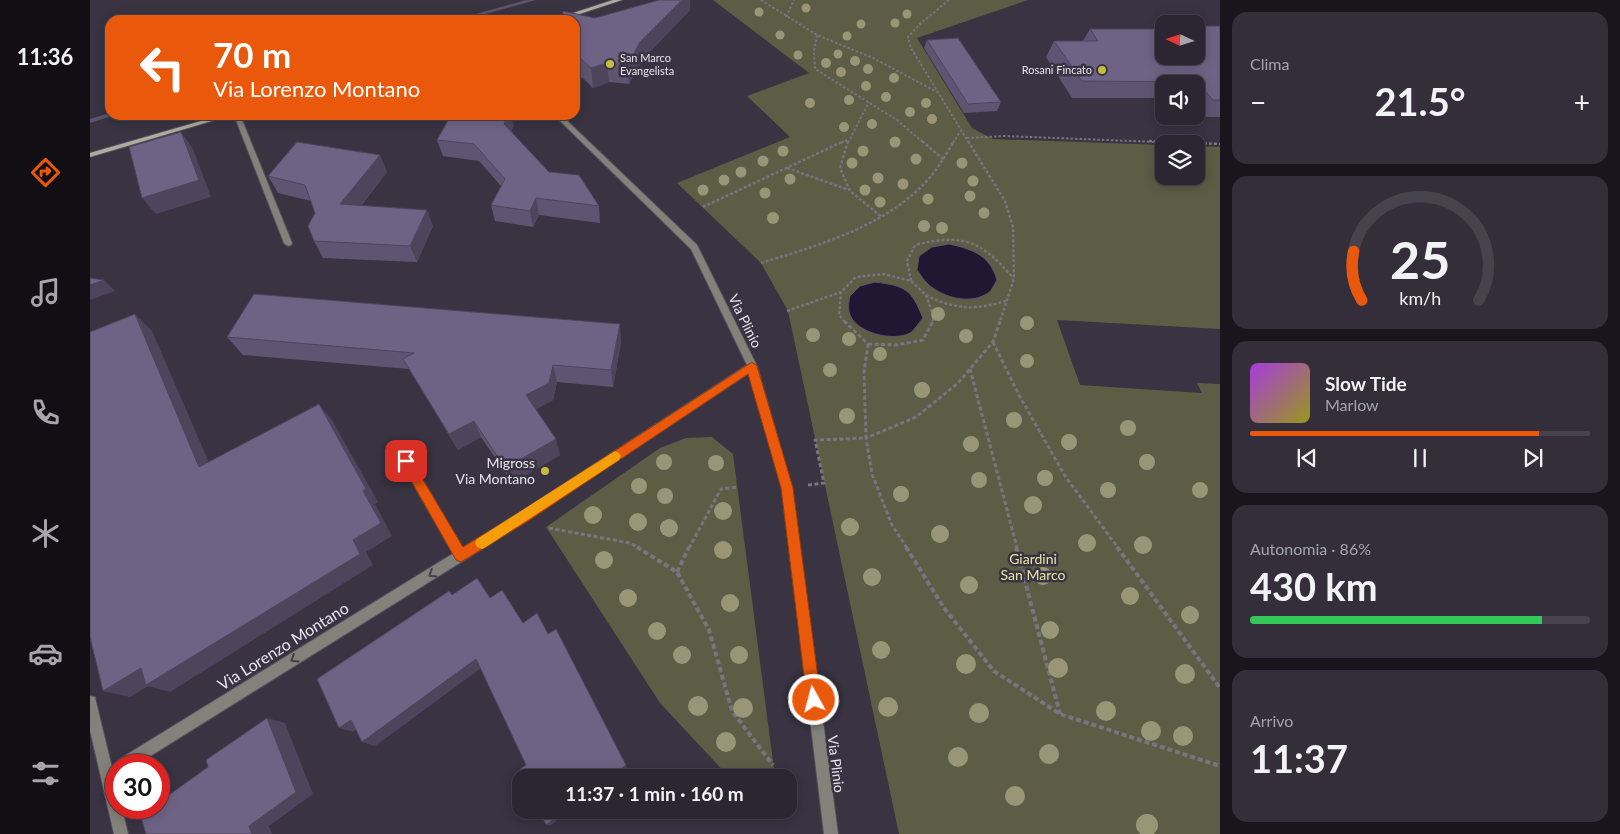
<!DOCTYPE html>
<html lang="it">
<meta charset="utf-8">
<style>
:root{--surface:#2b2632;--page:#332e3a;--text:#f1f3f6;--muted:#a6a5ac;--line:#47434d;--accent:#ea580c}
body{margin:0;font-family:Lato,sans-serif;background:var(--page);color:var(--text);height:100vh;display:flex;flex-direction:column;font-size:19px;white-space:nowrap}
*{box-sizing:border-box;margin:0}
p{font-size:16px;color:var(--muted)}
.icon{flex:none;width:28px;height:28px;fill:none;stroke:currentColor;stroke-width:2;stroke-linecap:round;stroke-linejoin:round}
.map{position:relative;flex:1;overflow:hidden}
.drawer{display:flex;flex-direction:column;gap:12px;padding:12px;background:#18151c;width:400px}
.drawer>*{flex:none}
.hud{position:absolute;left:15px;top:15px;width:475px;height:105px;border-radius:15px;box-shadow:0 2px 12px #0003,0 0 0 1px var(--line);background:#ea580c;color:#fff;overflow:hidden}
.needle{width:32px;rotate:274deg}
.tools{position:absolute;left:1065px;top:15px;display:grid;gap:10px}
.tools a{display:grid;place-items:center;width:50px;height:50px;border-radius:10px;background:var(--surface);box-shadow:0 2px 12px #0003,0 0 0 1px var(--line);font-size:25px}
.speed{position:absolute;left:15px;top:754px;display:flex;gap:10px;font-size:25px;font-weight:700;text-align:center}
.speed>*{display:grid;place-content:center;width:65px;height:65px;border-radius:50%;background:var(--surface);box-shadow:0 2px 12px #0003,0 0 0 1px var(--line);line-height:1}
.speed .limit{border:8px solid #d22;background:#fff;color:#111}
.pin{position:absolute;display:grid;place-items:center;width:42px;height:42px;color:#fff;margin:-21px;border-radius:10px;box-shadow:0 2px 8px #0006}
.me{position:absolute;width:55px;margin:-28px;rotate:353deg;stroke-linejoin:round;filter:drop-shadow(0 0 4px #0008)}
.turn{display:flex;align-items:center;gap:18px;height:105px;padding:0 25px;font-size:22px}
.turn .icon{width:65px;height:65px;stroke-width:2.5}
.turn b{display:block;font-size:35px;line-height:42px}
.big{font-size:38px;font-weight:700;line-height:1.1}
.drawer .widget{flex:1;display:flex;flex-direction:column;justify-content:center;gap:8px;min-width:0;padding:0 18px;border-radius:15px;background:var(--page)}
.drawer .dial{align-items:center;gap:0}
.dial svg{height:130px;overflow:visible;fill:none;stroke:var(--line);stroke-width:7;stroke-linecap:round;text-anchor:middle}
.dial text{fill:var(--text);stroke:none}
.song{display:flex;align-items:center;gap:15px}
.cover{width:60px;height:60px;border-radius:8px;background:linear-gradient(135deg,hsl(280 70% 55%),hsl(60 70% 35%))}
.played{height:5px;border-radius:2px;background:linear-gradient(90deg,var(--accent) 85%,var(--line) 85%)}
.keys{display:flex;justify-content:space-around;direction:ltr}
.heat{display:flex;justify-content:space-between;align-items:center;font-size:28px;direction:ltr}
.charge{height:8px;border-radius:4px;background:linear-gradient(90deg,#34c759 86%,var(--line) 0)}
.trip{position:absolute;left:422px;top:769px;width:285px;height:50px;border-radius:15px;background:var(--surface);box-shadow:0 2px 12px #0003,0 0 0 1px var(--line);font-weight:700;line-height:50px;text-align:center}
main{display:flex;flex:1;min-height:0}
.menu{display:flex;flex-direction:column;width:90px;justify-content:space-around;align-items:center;background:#110f14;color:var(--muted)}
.menu .icon{width:35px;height:35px}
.menu .active{color:var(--accent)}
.menu b{font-size:22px;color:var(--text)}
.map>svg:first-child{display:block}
</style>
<main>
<nav class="menu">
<b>11:36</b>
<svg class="icon active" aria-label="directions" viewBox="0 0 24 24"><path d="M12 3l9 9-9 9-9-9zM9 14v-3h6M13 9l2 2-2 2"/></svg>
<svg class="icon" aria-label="music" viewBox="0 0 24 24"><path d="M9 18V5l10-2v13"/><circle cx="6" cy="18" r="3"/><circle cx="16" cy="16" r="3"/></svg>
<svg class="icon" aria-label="phone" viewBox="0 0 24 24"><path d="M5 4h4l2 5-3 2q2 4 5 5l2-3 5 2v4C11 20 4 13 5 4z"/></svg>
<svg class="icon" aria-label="climate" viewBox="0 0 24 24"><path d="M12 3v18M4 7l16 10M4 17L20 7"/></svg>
<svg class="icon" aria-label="car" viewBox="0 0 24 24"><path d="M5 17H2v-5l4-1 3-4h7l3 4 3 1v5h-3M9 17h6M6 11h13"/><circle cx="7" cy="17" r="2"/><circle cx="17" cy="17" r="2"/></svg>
<svg class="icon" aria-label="filters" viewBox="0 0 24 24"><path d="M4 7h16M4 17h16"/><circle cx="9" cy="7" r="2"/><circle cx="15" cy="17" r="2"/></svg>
</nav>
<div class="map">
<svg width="1130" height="834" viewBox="0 0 1130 834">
<rect width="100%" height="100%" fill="#393342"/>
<g fill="#5d5c45">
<polygon points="623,0 938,0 827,38 882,128 903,139 1074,145 1074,176 1106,176 1106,146 1130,147 1130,329 967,320 990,385 1112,393 1107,383 1130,384 1130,834 809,834 698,311 671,263 587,183 700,137 657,96 719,73"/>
<polygon points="622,437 643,454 685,777 639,777 570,703 456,527 570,448 596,438"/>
</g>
<g fill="#221733" stroke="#5d546b">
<path d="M859,244c23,5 41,11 48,36 -3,4 -5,11 -9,13 -17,12 -44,5 -59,-8 -5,-4 -8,-10 -12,-15l2,-14 13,-9z"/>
<path d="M785,282c31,4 36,7 48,36 -4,4 -8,12 -13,15 -17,9 -56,0 -61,-21 -1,-5 0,-12 1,-16l10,-10z"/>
</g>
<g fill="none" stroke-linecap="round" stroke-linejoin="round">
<g fill="#5d546b" fill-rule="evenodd">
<polygon points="436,0 446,0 374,20 364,20"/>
<polygon points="20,113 20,115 25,115 0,123 0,119"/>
</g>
<defs>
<polygon id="lane" points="307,442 311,443 375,552 377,556 375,560 371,562 367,560 303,449 302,446 303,443"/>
<g id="street">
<polygon points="144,115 150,115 202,243 201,245 198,246 194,243"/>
<polygon points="464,115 471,115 607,245 667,366 702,488 748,834 734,834 692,488 659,373 437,521 46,765 26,765 28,760 429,513 657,365 601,249"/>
<polygon points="0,696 5,697 6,702 26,784 26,808 32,808 38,834 24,834 0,730"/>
</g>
<g id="secondary">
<polygon points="523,0 532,0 471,20 462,20"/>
<polygon points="132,115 142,115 0,157 0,153"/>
</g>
</defs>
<use href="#lane" stroke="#554f5d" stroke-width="2"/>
<use href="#street" stroke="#554f5d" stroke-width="2"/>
<use href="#secondary" stroke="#554f5d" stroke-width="2"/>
<g stroke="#787480" stroke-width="2" stroke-dasharray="2.5 2" stroke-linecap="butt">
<polyline points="671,0 727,35 783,58 847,92"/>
<polyline points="859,0 831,23 818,37 821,48 879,143"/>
<polyline points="696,17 704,0"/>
<polyline points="727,35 724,51 725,69 807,120 834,143"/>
<polyline points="877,138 914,136 1092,143"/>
<polyline points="751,143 759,139"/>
<polyline points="758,143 779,102"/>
<polyline points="863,143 871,130"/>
</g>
<g stroke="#787480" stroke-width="2.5" stroke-dasharray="3 2" stroke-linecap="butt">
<polyline points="758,141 750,168 760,191 792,217"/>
<polyline points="832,141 853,159"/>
<polyline points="878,141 915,201 923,227 924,278 910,322"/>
<polyline points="1059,141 1130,144"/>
<polyline points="697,168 759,190"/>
<polyline points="613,207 754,141"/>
<path d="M671,263c55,-17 116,-34 159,-75 14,-13 24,-30 34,-47"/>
<path d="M821,281l-4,-20 8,-16c48,-12 67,-4 98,33"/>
<path d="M836,295c28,15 50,15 80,6"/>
<polyline points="697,311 751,292"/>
<polyline points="755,322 749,315 751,292 766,277 794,274 821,281 836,295 844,318 842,322"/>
</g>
<g stroke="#787480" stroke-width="3" stroke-dasharray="4 2.5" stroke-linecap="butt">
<polyline points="754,321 778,344"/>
<polyline points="903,342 929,395 975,476 1028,548"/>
<polyline points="778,344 807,345 833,340 843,321"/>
<polyline points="880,369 927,548"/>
<polyline points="718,485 734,483 725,440 776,438 774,373 778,344"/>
<polyline points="459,528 540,543 549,548"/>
<polyline points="599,548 631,489 648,487"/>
<polyline points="817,548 802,525 782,474 776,438 826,417 868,383 903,342 910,321"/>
</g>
<g stroke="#787480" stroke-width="4" stroke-dasharray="5 3" stroke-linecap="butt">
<polyline points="547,547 587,572 619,630 642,711 683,765"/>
<polyline points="816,547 854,608 904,671 970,714 1130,766"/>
<polyline points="926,547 970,714"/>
<polyline points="1027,547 1130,688"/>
<polyline points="587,572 599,547"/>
</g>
<use href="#lane" fill="#82827a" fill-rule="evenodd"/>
<use href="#street" fill="#82827a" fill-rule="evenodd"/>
<use href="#secondary" fill="#acac9f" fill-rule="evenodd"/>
</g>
<g fill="#999577">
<circle cx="716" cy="8" r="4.5"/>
<circle cx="669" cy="12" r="4.5"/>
<circle cx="817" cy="14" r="4.5"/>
<circle cx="805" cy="23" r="4.5"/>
<circle cx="771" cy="24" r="4.5"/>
<circle cx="690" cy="35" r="4.5"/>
<circle cx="757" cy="36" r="4.5"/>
<circle cx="748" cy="54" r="4.5"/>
<circle cx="708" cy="55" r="4.5"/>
<circle cx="765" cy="61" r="5"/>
<circle cx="736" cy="63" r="5"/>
<circle cx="778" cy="69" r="5"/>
<circle cx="751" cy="72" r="5"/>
<circle cx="804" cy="78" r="5"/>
<circle cx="776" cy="86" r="5"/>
<circle cx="796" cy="97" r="5"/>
<circle cx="759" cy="100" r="5"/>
<circle cx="720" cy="103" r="5"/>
<circle cx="836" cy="103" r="5"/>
<circle cx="820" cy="112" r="5"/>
<circle cx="842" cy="119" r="5"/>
<circle cx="782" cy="124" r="5"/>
<circle cx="754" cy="127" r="5"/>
<circle cx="805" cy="142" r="5.5"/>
<circle cx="693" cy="151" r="5.5"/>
<circle cx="773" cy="151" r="5.5"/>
<circle cx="826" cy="159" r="5.5"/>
<circle cx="673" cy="161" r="5.5"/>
<circle cx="762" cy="163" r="5.5"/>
<circle cx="872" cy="163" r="5.5"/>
<circle cx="651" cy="172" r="5.5"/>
<circle cx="788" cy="178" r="5.5"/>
<circle cx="700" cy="179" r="5.5"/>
<circle cx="634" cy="180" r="5.5"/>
<circle cx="883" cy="181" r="5.5"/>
<circle cx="813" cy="184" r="5.5"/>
<circle cx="613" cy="190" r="5.5"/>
<circle cx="775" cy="190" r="5.5"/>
<circle cx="675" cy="193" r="5.5"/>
<circle cx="880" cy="196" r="5.5"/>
<circle cx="838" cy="199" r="5.5"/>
<circle cx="790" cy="202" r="5.5"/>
<circle cx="894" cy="213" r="5.5"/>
<circle cx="683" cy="218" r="6"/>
<circle cx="834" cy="226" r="6"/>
<circle cx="852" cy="228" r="6"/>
<circle cx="848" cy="314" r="7"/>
<circle cx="937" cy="323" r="7"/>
<circle cx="723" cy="335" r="7"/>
<circle cx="876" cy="336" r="7"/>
<circle cx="759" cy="339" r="7"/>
<circle cx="790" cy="354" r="7"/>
<circle cx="937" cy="361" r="7"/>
<circle cx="740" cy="370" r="7"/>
<circle cx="832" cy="390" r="8"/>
<circle cx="757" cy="416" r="8"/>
<circle cx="924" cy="420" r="8"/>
<circle cx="1038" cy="428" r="8"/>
<circle cx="979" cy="442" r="8"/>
<circle cx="881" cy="444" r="8"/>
<circle cx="574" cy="462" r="8"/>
<circle cx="1057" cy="462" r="8"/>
<circle cx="626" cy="463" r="8"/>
<circle cx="955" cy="478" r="8"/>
<circle cx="889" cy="480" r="8"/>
<circle cx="549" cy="486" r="8"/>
<circle cx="1018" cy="490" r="8"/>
<circle cx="1110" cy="490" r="8"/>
<circle cx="811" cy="494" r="8"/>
<circle cx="575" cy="496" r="8"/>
<circle cx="943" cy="505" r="9"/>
<circle cx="633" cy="511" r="9"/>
<circle cx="503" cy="515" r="9"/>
<circle cx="548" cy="522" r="9"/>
<circle cx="760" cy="527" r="9"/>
<circle cx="579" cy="528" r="9"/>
<circle cx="850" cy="534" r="9"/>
<circle cx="997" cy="543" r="9"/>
<circle cx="1053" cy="545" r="9"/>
<circle cx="633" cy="550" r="9"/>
<circle cx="514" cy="560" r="9"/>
<circle cx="953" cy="576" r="9"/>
<circle cx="782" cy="577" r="9"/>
<circle cx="879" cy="585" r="9"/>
<circle cx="1040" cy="596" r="9"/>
<circle cx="538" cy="598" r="9"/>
<circle cx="640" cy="603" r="9"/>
<circle cx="1100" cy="615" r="9"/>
<circle cx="960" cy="630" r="9"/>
<circle cx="567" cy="631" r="9"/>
<circle cx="791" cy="650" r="9"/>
<circle cx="592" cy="655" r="9"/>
<circle cx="649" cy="655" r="9"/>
<circle cx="876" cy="664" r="10"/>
<circle cx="968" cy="668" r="10"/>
<circle cx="1095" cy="674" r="10"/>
<circle cx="608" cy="706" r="10"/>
<circle cx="798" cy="707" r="10"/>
<circle cx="653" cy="708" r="10"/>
<circle cx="1016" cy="711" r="10"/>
<circle cx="889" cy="713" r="10"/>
<circle cx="1061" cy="731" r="10"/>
<circle cx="1093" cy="736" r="10"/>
<circle cx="636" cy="742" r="10"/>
<circle cx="959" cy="754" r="10"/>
<circle cx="868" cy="757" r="10"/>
<circle cx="925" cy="796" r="10"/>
<circle cx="1057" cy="825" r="11"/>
</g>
<g fill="#5f5572">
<polygon points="600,10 551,61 539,84 519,82 503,88 493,78 485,78 485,20"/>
<polygon points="1113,26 1130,26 1130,117 1110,117 1106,112 1106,84 1074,84 1074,98 982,98 956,57 964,41 993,41 1000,29 1111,29"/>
<polygon points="837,40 911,102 907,111 874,113 834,48"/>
<polygon points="424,125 421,132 459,172 509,206 510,223 449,215 443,227 405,221 401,205 411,186 389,161 353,156 347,140"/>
<polygon points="297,172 271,206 343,226 327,262 233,258 224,241 225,213 221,201 188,193 178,176"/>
<polygon points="137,337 531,342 523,387 467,382 463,400 446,409 470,455 422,483 391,437 368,450 319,369 153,355"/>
</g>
<g fill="#4e455d">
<polygon points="592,0 600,0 600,10 551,61 539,84 538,65 550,42"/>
<polygon points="517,63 519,82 503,88 501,68"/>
<polygon points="418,115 422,115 424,125 417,140 414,124"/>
<polygon points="91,132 103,149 121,197 66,214 52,198"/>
<polygon points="290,155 297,172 259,221 250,204"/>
<polygon points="446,198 449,215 443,227 440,211"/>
<polygon points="337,210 343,226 327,262 320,246"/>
<polygon points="14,280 25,291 0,300 0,285"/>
<polygon points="45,314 62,331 127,481 109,467"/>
<polygon points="530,324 531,342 523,387 521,370"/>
<polygon points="463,365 467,382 463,400 441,412 436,395"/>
<polygon points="229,404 242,420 288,502 285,504 302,536 276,552 283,565 80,692 58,686 40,697 13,691 263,540 273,491"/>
<polygon points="384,421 391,437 368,450 359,434"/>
<polygon points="466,439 470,455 422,483 415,468"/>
<polygon points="466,629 537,768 524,778 520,778"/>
<polygon points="386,659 394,666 285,746 272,742"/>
<polygon points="177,718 195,723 223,794 179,826 182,834 162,834 159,826"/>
<polygon points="261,720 274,724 263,732 249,728"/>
<polygon points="476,810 481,810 461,825 456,825"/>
</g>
<g fill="#6f6385" stroke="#4e455d">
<polygon points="569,0 592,0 550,42 538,65 517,63 501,68 491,59 485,59 485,20 472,20 473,11 505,18"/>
<polygon points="1113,26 1130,26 1130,100 1123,100 1107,82 992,81 964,41 1008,41 1000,29 1074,29 1074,56 1106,56 1106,29 1116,29"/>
<polygon points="868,38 911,102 878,104 837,40"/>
<polygon points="361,115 418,115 414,124 459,172 489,175 509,206 446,198 440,211 401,205 415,179 384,144 347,140"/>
<polygon points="91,132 109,180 52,198 39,147"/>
<polygon points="207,142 290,155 250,204 337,210 320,246 224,241 218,226 225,213 215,185 178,176"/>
<polygon points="0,278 14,280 0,285"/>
<polygon points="164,294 530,324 521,370 463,365 459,383 436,395 466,439 415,468 384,421 359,434 313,359 324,353 137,337"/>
<polygon points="45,314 109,467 229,404 276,489 273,491 291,523 263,540 270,554 56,685 51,668 13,691 0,637 0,332"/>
<polygon points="387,578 400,598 412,590 433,623 447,613 458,634 466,629 536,765 520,778 434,778 430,769 436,765 386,659 272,742 261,720 249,728 227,679 359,591 362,595"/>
<polygon points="177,718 206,792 159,826 162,834 56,834 50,814 60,808 69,808 69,802 118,767 116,760"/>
<polygon points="449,810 476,810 456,825"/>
</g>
<defs><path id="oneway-chevron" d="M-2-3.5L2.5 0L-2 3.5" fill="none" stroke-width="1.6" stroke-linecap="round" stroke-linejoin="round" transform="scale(1.25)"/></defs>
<g stroke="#443f4a">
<use href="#oneway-chevron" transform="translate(342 574) rotate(148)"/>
<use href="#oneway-chevron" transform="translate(204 659) rotate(148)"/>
</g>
<polygon fill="#ea580c" stroke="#983908" points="662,362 667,366 703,488 731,700 729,705 724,707 719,705 717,700 691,488 658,374 438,521 371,562 366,560 310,461 312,458 316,456 320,458 373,547 429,513"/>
<polygon fill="#f59e0b" points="525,451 529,453 531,456 529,460 396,547 392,549 387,547 385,543 387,539"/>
<g fill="#c4bd3e" stroke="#393342" stroke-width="2">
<circle cx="520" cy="64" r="5"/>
<circle cx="1012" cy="70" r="5"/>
<circle cx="455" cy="471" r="5"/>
</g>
<g text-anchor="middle" stroke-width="5" stroke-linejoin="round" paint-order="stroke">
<g font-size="11" fill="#e7e4ed" stroke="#393342" text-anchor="start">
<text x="530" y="62">San Marco<tspan x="530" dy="13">Evangelista</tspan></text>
<text x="1002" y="74" text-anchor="end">Rosani Fincato</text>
</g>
<g font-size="14" fill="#e7e4ed" stroke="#393342">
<text transform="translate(655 321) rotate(64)" y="5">Via Plinio</text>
<text transform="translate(746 764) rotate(83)" y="5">Via Plinio</text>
</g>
<g font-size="14" fill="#e7e4ed" stroke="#393342" text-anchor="end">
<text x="445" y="468">Migross<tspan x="445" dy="16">Via Montano</tspan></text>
</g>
<g font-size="14" fill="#e7e5a3" stroke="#393342">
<text x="943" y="564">Giardini<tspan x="943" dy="16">San Marco</tspan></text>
</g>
<g font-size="16" fill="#e7e4ed" stroke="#393342">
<text transform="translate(193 646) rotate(-32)" y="6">Via Lorenzo Montano</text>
</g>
</g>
</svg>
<div class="tools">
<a><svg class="needle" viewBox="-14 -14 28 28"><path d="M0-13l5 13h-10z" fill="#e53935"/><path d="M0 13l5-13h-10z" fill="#a6a5ac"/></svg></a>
<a><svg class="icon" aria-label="sound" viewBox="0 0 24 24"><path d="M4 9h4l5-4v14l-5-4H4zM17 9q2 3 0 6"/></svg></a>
<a><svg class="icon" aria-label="layers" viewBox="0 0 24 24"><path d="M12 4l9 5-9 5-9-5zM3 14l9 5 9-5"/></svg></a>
</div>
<div class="speed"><div class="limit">30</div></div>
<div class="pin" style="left:316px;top:461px;background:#d93025"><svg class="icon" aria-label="arrive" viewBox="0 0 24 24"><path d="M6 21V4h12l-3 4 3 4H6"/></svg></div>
<svg class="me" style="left:724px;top:700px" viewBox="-20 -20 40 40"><circle r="17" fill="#ea580c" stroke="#fff" stroke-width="3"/><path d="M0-11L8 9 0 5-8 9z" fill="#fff"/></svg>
<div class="trip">11:37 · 1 min · 160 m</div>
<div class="hud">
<div class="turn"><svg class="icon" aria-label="left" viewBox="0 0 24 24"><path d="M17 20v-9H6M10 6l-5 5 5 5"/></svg><div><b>70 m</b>Via Lorenzo Montano</div></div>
</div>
</div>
<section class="drawer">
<div class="widget"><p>Clima</p>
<div class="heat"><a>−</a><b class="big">21.5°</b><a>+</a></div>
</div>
<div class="widget dial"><svg viewBox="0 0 100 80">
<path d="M14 69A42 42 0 1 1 86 69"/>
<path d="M14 69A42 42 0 0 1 9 39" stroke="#ea580c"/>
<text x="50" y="56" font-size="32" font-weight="700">25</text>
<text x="50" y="72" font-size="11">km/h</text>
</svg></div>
<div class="widget">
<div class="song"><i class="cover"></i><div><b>Slow Tide</b><p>Marlow</p></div></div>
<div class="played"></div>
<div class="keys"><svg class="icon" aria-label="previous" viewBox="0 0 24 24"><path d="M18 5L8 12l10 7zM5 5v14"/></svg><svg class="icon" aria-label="pause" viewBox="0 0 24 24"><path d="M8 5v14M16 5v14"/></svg><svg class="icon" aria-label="next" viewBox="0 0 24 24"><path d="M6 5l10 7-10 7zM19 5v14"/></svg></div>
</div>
<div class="widget"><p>Autonomia · 86%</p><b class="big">430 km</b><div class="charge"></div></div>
<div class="widget"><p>Arrivo</p><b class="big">11:37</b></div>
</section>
</main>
